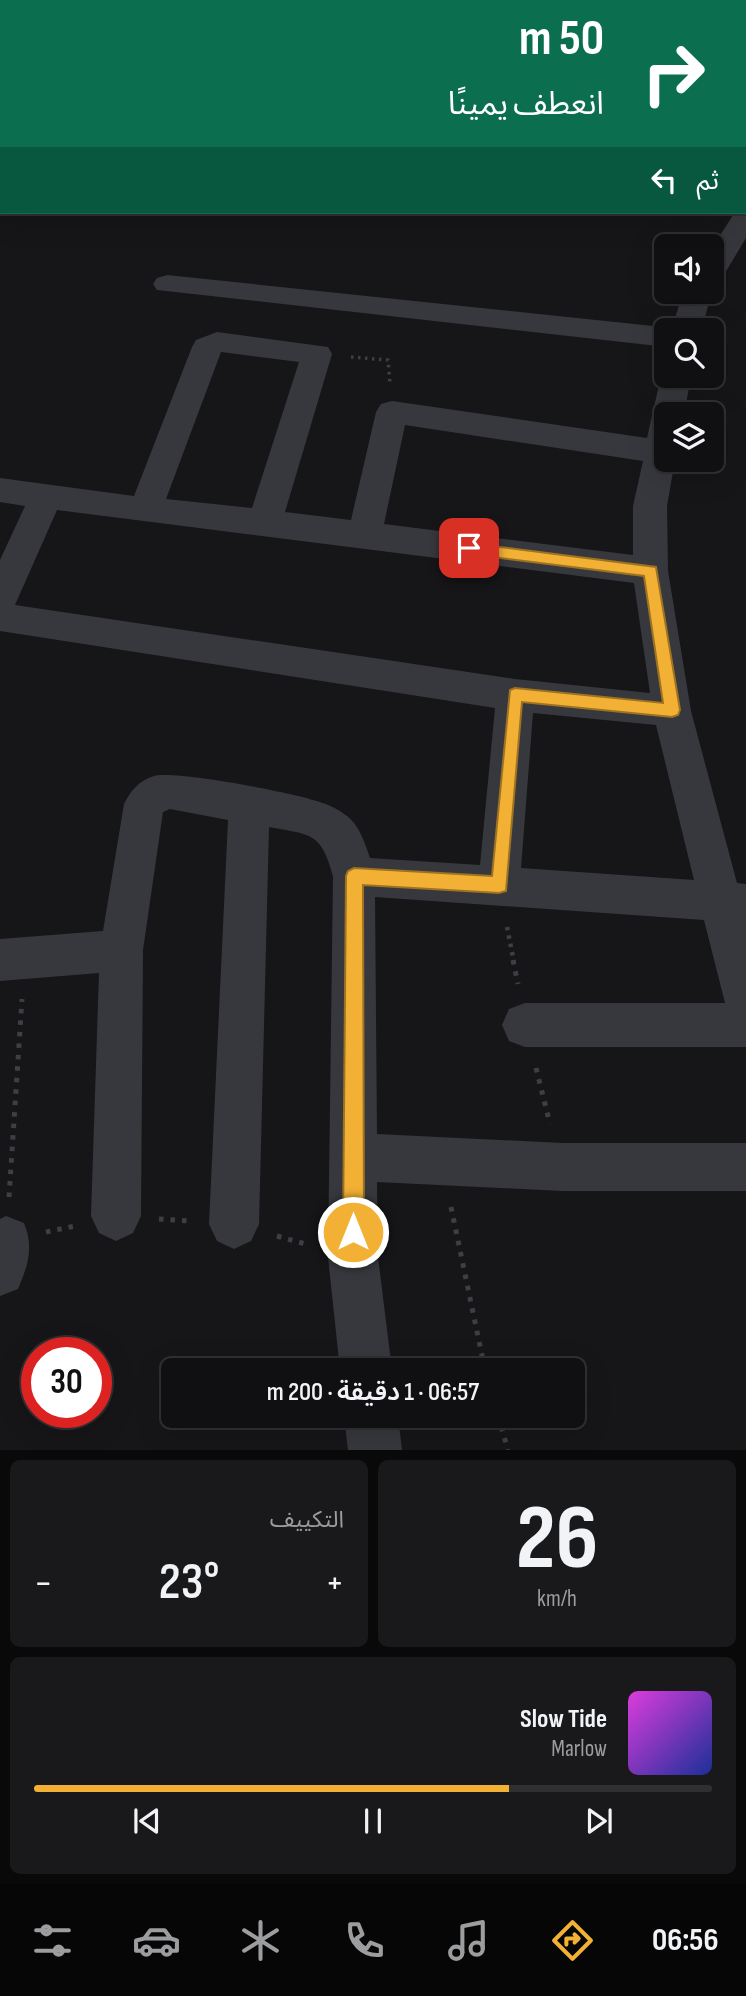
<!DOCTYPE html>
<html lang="ar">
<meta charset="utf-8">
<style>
:root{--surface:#101012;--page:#19191b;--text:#f1f3f6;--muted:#9c9d9f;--line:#303032;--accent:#f2b134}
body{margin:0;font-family:"Sofia Sans Condensed","Noto Sans Arabic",sans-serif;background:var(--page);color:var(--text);direction:rtl;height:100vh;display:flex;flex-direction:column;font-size:26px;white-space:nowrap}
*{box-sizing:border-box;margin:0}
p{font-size:23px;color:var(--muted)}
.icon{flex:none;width:38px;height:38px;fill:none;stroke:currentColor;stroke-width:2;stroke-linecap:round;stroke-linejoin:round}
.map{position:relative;height:1450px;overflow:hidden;direction:ltr}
.panel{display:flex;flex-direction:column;gap:10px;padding:10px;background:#09090a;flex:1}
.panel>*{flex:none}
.top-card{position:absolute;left:0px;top:0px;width:747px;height:214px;box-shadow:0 7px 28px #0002,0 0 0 2px var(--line);direction:rtl;background:#0b6e4f;color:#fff;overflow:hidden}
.buttons{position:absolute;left:654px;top:234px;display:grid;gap:14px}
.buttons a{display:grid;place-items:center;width:70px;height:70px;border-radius:10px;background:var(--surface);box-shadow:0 7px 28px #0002,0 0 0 2px var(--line);font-size:35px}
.speed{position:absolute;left:21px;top:1337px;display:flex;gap:14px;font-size:35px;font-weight:700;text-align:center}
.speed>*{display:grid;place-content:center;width:91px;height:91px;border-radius:50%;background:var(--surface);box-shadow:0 7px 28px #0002,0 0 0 2px var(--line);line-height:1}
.speed .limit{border:10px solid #d22;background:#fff;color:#111}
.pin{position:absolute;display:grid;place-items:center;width:60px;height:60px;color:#fff;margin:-30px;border-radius:14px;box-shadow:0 4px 10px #0006}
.me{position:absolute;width:77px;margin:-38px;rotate:0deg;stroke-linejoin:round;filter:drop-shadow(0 0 5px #0008)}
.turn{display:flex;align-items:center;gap:24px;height:147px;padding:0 28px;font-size:32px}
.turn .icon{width:91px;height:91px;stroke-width:2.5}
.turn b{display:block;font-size:49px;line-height:60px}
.then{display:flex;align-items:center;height:66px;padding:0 28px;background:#0003;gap:14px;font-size:26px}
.big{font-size:52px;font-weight:600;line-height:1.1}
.panel .widget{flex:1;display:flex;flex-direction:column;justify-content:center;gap:10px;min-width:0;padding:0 24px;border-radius:10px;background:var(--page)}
.panel .dial{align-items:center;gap:0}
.dial b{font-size:91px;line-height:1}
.song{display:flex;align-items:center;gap:21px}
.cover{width:84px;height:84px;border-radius:10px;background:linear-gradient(135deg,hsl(300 70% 55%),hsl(230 70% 35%))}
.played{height:7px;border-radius:4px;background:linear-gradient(90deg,var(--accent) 70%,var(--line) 70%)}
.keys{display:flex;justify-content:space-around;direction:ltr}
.heat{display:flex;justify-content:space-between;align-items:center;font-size:38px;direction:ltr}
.panel .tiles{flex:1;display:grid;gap:10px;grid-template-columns:1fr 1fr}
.widget:last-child{grid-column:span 2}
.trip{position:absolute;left:161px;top:1358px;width:424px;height:70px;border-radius:10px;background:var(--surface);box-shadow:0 7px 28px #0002,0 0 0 2px var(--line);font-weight:600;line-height:70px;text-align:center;direction:rtl}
.tabs{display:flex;height:112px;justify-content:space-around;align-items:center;background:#060607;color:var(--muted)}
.tabs .icon{width:49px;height:49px}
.tabs .current{color:var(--accent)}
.tabs b{font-size:32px;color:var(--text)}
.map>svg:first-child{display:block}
</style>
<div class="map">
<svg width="746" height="1450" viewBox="0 0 746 1450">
<rect width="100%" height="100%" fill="#161618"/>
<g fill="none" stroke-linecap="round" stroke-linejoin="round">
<polyline stroke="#3d3f44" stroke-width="3.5" stroke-dasharray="2.5 4.5" stroke-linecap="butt" points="351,357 388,360 390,383"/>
<polyline stroke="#3d3f44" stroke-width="4.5" stroke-dasharray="3.5 5" stroke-linecap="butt" points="507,927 514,962"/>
<g stroke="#3d3f44" stroke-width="5" stroke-dasharray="4.5 7" stroke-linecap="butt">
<polyline points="513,960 518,984"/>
<polyline points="536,1068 550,1124"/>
<polyline points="9,1197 22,999"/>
<polyline points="451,1207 485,1370"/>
<polyline points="159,1219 189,1221"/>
<polyline points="46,1232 75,1226"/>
<polyline points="277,1236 309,1245"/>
<polyline points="498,1416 508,1450"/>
</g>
<g fill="#37383d" fill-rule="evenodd">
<polygon points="746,207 746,238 722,278 712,281 712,248 735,212 746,212"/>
<polygon points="167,275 672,328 683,292 712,292 701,331 667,331 667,347 157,290 153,284 157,278"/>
<path d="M217,332l111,15 4,7 -47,158 66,8 25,-108 5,-8 11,-3 255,37 14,-62 4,-7 2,7h24l-7,39h-17v45h8l-8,46 1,65 23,140 46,172 9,1v163h-221l-16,-6 -7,-16 7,-16 16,-6h200l-21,-83 -329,-23 2,237 185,9h184v48h-184l-185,-9 1,75 14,113h-52l-12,-113 5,-381c-12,-45 -23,-41 -64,-49l-10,397 -8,17 -17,8 -17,-8 -8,-17 19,-404 -58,-11 -7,3 -20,138 -2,266 -8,17 -17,8 -17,-8 -8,-17 8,-243 -99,8v-42l103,-8 21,-127c7,-14 15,-23 30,-28 20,-6 135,16 159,24 12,3 24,8 34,16 12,9 18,27 23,42l110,7 15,-157 -495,-77v-71l25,-54 -25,-4v-24l134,18 58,-149 4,-7zM221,352l78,10 -47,146 -86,-9zM405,425l238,36 -10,45v49l-249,-31zM57,510l577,73 16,110 -135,-14 -500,-74zM533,713l123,12 38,155 -173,-12z"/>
<path d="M6,1216l18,7c10,25 4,42 -6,66l-18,7v-77z"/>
<polygon points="344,1416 398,1416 402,1450 348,1450"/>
</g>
</g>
<polygon fill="#f2b134" stroke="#9d7322" stroke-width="2" points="469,543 656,567 680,710 678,715 672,717 522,702 506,891 499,893 363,885 364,1232 361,1239 353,1242 346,1239 343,1232 346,876 348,871 354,868 492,876 510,690 515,688 663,703 644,576 469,554 461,548"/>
</svg>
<div class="buttons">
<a><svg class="icon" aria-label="sound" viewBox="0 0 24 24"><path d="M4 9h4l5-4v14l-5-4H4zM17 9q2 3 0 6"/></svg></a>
<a><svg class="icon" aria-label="search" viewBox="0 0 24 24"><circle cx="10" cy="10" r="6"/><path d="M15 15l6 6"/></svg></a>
<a><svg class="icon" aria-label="layers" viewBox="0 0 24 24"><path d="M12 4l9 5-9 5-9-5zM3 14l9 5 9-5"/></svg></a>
</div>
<div class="speed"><div class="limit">30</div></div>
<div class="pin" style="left:469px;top:548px;background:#d93025"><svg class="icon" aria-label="arrive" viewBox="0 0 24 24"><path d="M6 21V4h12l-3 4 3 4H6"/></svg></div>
<svg class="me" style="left:353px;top:1232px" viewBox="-20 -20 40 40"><circle r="17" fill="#f2b134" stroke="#fff" stroke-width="3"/><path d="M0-11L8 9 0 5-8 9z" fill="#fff"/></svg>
<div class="trip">06:57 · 1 دقيقة · 200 m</div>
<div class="top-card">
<div class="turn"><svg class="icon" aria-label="right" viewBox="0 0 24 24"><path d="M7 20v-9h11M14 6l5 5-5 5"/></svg><div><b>50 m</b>انعطف يمينًا</div></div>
<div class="then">ثم<svg class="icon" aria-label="left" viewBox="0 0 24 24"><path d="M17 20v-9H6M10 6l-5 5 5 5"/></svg></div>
</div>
</div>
<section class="panel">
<div class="tiles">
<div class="widget dial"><b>26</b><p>km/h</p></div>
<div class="widget"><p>التكييف</p>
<div class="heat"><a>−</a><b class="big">23°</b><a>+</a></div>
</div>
<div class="widget">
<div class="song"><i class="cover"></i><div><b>Slow Tide</b><p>Marlow</p></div></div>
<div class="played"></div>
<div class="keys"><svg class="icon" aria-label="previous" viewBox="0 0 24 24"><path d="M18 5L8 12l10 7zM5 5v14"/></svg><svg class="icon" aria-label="pause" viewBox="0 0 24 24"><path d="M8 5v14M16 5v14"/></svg><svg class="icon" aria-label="next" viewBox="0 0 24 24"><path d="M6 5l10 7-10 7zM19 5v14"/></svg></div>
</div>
</div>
</section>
<nav class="tabs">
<b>06:56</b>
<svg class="icon current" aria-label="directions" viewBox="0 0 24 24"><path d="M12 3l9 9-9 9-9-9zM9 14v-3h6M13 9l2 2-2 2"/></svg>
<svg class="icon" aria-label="music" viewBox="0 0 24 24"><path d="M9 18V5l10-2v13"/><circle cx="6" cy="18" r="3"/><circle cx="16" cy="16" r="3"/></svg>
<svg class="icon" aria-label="phone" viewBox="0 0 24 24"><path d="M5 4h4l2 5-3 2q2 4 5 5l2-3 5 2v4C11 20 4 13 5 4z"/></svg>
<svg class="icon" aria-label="climate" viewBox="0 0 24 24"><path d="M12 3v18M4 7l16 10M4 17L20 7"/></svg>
<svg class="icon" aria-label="car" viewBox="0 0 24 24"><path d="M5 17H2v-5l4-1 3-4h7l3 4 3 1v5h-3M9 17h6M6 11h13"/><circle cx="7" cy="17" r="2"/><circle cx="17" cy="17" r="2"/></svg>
<svg class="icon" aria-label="filters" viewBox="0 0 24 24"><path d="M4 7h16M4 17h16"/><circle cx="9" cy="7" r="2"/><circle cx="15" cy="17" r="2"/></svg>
</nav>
